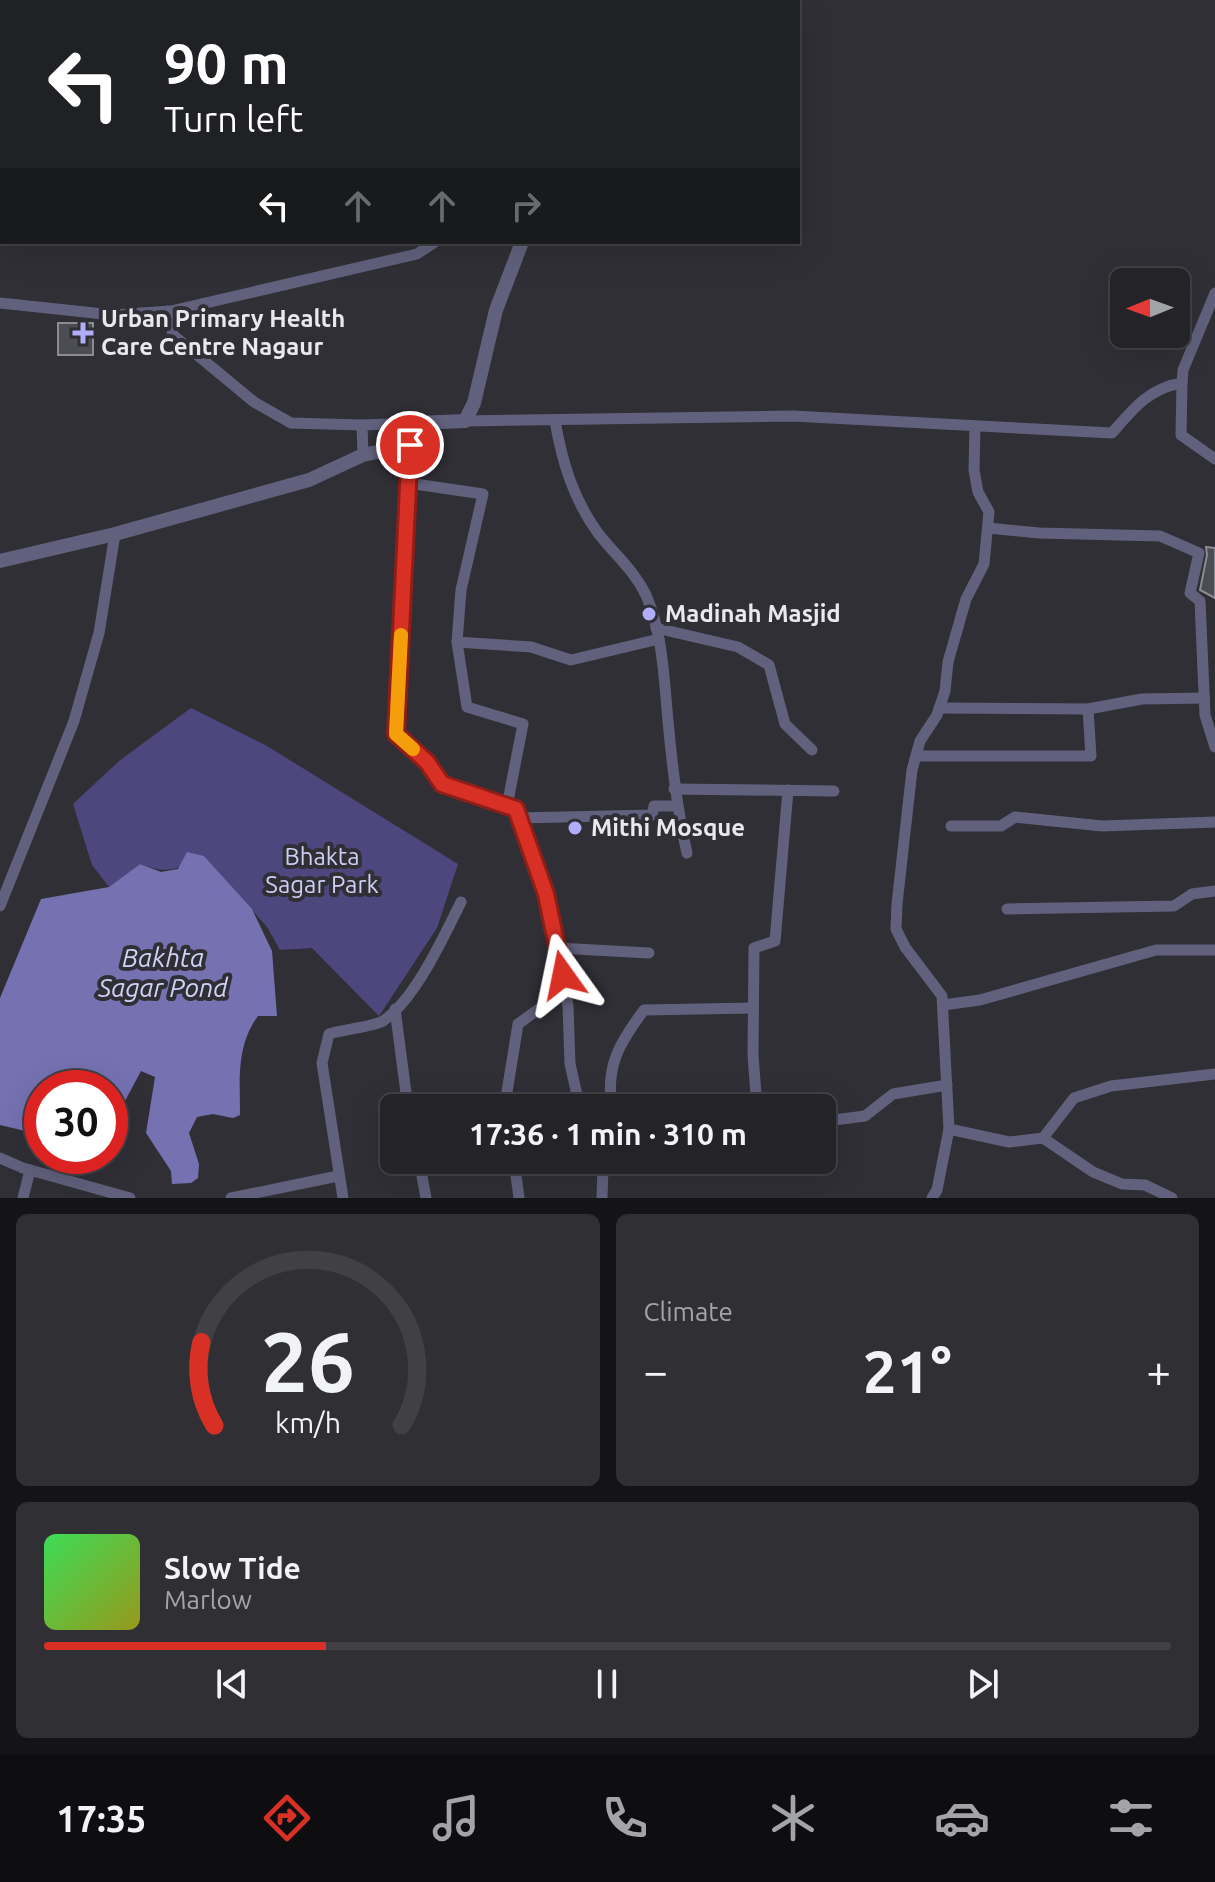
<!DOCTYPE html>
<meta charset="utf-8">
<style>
:root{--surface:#242328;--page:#302f34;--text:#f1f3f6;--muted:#a3a4a8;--line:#414045;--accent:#d93025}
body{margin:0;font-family:Ubuntu,sans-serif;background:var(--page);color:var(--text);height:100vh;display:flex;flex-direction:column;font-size:30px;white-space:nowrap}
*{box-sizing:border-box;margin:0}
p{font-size:26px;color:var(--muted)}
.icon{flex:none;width:44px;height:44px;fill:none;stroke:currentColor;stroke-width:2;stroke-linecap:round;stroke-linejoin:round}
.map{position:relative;height:1198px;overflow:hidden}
.sheet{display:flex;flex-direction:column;gap:16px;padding:16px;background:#141316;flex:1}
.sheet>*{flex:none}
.top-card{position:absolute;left:0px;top:0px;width:800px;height:244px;box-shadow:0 8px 32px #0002,0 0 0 2px var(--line);background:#202124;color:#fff;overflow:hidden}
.needle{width:52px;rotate:269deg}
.tools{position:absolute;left:1110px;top:268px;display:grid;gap:16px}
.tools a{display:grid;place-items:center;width:80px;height:80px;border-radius:12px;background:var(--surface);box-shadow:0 8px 32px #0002,0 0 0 2px var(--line);font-size:40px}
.speed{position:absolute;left:24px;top:1070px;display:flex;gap:16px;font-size:40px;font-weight:700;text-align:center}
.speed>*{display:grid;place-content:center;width:104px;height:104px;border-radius:50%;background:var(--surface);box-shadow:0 8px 32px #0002,0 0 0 2px var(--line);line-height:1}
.speed .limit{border:12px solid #d22;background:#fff;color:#111}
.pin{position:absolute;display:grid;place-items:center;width:68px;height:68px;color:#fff;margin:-34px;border:4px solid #fff;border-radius:50%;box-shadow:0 2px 8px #0007}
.me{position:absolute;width:88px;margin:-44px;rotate:348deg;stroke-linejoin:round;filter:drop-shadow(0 0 6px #0008)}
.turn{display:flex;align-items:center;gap:28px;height:168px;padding:0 32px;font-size:36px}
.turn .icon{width:104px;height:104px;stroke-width:2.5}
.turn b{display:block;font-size:56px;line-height:68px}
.lanes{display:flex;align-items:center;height:76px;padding:0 32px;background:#0003;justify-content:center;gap:40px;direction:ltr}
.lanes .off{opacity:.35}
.big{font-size:60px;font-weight:600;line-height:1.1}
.sheet .card{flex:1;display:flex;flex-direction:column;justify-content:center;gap:12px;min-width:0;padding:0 28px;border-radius:12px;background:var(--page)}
.sheet .dial{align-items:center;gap:0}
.dial svg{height:208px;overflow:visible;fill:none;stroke:var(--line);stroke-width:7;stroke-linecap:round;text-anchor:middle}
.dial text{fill:var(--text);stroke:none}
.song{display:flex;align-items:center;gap:24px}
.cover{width:96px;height:96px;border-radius:12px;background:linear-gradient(135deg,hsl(130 70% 55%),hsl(60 70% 35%))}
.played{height:8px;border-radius:4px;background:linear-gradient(90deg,var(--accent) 25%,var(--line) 25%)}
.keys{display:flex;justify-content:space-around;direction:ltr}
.heat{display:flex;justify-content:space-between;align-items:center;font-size:44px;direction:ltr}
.sheet .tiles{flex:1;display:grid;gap:16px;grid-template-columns:1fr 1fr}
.card:last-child{grid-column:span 2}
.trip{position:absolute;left:380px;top:1094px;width:456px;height:80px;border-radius:12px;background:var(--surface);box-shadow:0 8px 32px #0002,0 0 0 2px var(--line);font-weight:600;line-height:80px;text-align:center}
.tab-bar{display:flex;height:128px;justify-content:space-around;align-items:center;background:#0e0e10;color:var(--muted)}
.tab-bar .icon{width:56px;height:56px}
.tab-bar .active{color:var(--accent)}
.tab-bar b{font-size:36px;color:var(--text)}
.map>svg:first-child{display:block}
</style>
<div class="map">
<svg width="1215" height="1198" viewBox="0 0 1215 1198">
<rect width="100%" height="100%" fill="#302f36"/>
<path fill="#4d477e" d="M191,708l76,38 191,118 -21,64 -58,88 -67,-68 -32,2 -13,-23 -63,-71c-26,13 -35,19 -64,8l-31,23 -17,-22 -19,-61 46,-43z"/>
<path fill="#7672b2" d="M187,852l17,4 48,53 20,42 5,65h-19c-22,30 -18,63 -18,99l-7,3 -20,-4 -16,3 -8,16 10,31 -1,14 -7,5 -19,1 -1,-13 -25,-38 9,-56 -14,-6 -31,58v-41h-68v47l-42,-10v-127l41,-99 68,-12 31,-23 21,8 17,-3z"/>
<g fill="#4c4c53" stroke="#8b8b93" stroke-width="2">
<rect x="58" y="323" width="35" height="32"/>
<polygon points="1206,547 1215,548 1215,598 1200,590 1207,555"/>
</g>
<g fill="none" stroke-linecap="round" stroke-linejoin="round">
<g stroke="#62617d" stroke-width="11">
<polyline points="0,303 113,315 171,311 417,254 435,242"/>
<polyline points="168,311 173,335 254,402 291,423 362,425"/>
<polyline points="1182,383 1181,435 1215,459"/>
<path d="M465,421l328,-5 319,17c21,-24 37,-45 70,-50l1,-13 32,-77"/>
<path d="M555,421c7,40 18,78 43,112 16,21 36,37 48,62 17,40 18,84 22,126 4,44 9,88 19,132"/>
<polyline points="410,445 396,734 427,762 442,784 516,809 546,894 563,975 554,998 518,1024 506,1098 507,1108"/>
<polyline points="363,455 362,425 418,423"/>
<polyline points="408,483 483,494 461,590 457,642 467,707 523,724 507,806"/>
<polyline points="988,528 1039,533 1160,536 1199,553 1190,593 1200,601 1205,715 1215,747"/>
<polyline points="656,628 738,647 769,665 785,724 812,750"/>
<polyline points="457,642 531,647 571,660 659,639"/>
<polyline points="939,708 1088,709 1142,699 1204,698"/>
<polyline points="916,756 1091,756 1088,709"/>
<polyline points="674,789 834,791"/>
<polyline points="519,818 652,815 654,806 676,806"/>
<polyline points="951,826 1001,826 1015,817 1102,826 1215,822"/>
<polyline points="0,906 74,721 99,633 115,534"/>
<polyline points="1007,909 1174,906 1192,894 1215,891"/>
<polyline points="557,948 649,953"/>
<polyline points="563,978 568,1006 570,1064 580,1108"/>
<polyline points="943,1005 980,1000 1156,950 1215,950"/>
<polyline points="395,1009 408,1108"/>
<path d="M612,1108c-7,-42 8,-66 32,-98l109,-2"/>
<polyline points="757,1108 753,1055 754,948 775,941 788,790"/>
<polyline points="949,1129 1009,1142 1043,1138 1074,1098 1111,1086 1215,1074"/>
<polyline points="822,1130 834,1120 865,1116 893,1094 947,1085"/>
<polyline points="1043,1138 1093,1172 1122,1184 1145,1185 1172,1198"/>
<polyline points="0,1158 23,1168 130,1198"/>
<polyline points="419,1160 426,1198"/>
<polyline points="514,1160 519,1198"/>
<polyline points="600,1160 603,1168 602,1198"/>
<polyline points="23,1198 30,1170"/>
<polyline points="231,1198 338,1176"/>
<path d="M343,1198l-21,-135 7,-29c13,-4 47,-8 54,-13 32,-21 61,-85 78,-119"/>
<polyline points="932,1198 937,1190 949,1129 942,996 905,947 896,929 897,904 912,770 920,741 937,715 945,691 948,662 966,599 984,564 989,512 978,492 974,470 975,426"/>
</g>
<g stroke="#62617d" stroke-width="14">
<polyline points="541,2 542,0"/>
<polyline points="0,561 115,534 309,480 363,455 410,445 418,423 465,421 474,403 496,310 522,242"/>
</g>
</g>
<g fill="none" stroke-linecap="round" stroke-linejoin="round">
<defs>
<polyline id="route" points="410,445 396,734 427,762 442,784 516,809 546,894 563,975"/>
</defs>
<use href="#route" stroke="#8d1f18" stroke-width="20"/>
<use href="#route" stroke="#d93025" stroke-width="14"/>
<polyline stroke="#f59e0b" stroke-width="14" points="401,635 396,734 413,749"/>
</g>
<g fill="#b2adf9" stroke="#302f36" stroke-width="3">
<path d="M79 321h8v8h8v8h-8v8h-8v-8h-8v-8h8z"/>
<circle cx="649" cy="614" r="8"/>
<circle cx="575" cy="828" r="8"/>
</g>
<g text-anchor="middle" stroke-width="8" stroke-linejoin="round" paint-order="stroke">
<g font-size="24" font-weight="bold" fill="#e9e9ed" stroke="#302f36" text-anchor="start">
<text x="101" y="327">Urban Primary Health<tspan x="101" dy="28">Care Centre Nagaur</tspan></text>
<text x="665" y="622">Madinah Masjid</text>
<text x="591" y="836">Mithi Mosque</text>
</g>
<g font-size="24" fill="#cfcef3" stroke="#302f36">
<text x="322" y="865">Bhakta<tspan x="322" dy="28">Sagar Park</tspan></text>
</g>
<g font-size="26" font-style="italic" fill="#d2d1f6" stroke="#302f36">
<text x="163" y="967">Bakhta<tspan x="163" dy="30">Sagar Pond</tspan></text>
</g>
</g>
</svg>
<div class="tools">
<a><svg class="needle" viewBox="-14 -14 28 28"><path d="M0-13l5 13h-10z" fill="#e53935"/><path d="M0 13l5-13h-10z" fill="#a3a4a8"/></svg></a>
</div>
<div class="speed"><div class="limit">30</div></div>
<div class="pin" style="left:410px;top:445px;background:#d93025"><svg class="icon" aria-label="arrive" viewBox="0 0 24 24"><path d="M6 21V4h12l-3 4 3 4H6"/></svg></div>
<svg class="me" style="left:563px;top:975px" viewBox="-20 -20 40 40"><path d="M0-17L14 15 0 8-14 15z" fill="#d93025" stroke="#fff" stroke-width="4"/></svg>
<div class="trip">17:36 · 1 min · 310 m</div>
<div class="top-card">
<div class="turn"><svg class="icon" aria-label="left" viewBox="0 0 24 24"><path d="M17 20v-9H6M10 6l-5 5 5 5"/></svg><div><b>90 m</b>Turn left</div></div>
<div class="lanes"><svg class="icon" aria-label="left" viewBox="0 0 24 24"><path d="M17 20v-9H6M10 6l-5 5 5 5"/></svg><svg class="icon off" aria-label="ahead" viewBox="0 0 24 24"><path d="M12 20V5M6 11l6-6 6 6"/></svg><svg class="icon off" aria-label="ahead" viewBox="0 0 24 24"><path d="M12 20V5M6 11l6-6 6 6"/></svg><svg class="icon off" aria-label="right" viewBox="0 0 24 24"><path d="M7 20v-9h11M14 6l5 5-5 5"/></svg></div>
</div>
</div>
<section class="sheet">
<div class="tiles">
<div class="card dial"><svg viewBox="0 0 100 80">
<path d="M14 69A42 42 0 1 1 86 69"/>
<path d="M14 69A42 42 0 0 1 9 37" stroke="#d93025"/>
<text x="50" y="56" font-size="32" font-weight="700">26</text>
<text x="50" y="72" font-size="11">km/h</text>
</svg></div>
<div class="card"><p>Climate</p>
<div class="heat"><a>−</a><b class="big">21°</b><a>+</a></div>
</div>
<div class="card">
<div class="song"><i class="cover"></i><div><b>Slow Tide</b><p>Marlow</p></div></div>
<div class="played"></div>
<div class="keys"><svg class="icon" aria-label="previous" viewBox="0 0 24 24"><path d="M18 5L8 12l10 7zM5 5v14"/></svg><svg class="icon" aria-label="pause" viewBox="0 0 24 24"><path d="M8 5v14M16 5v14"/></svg><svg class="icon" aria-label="next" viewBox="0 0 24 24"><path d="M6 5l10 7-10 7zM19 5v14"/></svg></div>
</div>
</div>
</section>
<nav class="tab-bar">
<b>17:35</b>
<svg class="icon active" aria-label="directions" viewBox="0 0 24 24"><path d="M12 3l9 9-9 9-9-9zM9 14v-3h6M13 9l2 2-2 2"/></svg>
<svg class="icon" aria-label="music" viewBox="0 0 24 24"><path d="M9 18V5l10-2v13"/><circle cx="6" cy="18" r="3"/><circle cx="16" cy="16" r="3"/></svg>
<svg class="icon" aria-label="phone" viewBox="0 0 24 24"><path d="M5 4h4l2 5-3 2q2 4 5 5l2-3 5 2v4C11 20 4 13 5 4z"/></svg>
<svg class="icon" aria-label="climate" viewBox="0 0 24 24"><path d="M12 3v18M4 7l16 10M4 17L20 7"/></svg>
<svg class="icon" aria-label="car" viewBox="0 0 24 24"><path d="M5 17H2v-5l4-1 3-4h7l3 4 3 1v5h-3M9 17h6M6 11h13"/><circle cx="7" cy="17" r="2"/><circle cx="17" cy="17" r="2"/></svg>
<svg class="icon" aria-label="filters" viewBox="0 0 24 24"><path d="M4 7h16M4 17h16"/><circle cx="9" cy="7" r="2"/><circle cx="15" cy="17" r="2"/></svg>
</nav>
